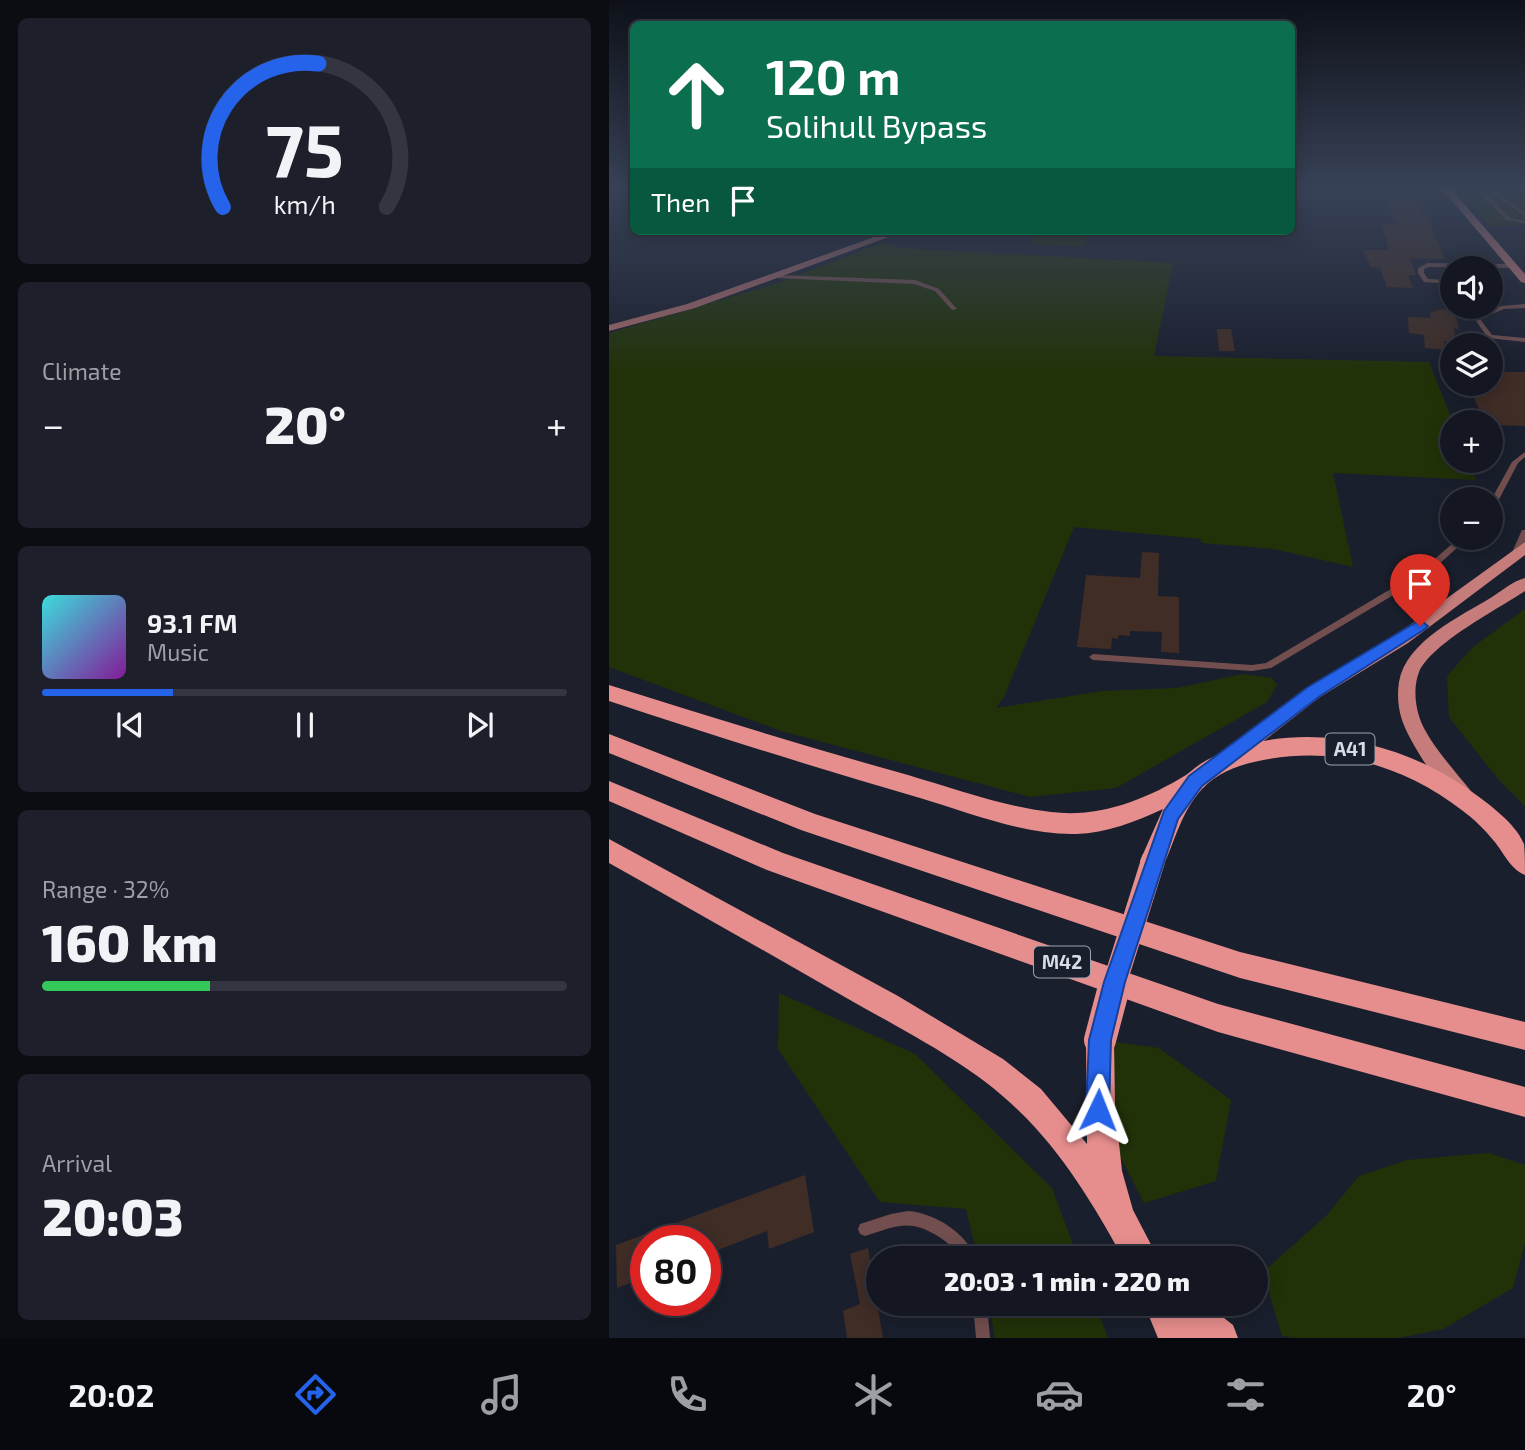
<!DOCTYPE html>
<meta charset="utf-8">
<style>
:root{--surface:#141722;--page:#1d202a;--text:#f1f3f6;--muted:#9d9fa5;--line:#333640;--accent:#2563eb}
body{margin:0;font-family:"Exo 2",sans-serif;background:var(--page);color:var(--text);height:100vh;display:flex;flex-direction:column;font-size:26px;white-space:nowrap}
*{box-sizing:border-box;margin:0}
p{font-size:23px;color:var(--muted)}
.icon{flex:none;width:38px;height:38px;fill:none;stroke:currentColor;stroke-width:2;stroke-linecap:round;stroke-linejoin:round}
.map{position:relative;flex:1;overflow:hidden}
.panel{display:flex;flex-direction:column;gap:18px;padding:18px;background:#0b0d13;width:609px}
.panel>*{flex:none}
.banner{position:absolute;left:21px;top:21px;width:665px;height:214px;border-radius:10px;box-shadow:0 4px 18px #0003,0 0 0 2px var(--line);background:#0b6e4f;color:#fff;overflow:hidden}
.buttons{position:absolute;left:831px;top:256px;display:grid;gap:14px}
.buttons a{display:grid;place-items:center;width:63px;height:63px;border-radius:50%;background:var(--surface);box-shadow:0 4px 18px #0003,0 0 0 2px var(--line);font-size:35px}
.speed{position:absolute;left:21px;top:1225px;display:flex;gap:14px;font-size:35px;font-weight:700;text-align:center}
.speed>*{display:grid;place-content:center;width:91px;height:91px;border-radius:50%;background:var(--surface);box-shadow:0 4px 18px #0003,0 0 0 2px var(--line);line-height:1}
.speed .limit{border:10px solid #d22;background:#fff;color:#111}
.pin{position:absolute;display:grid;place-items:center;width:60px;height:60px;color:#fff;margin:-72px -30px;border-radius:50% 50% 50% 0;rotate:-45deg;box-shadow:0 0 7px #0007}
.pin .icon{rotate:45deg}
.me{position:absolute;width:77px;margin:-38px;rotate:2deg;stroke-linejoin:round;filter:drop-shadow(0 0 5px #0008)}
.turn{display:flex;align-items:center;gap:24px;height:147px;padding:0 21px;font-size:32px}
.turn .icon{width:91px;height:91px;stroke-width:2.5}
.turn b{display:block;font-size:49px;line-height:60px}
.then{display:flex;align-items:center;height:66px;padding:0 21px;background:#0003;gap:14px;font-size:26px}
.big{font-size:52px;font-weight:800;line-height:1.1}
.panel .tile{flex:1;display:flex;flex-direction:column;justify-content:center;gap:10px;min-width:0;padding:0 24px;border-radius:10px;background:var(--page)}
.panel .dial{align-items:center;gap:0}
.dial svg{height:182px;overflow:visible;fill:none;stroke:var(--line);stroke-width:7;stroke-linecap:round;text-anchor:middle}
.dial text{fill:var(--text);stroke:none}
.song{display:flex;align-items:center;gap:21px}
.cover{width:84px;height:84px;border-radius:10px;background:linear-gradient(135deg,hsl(180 70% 55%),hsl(290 70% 35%))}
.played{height:7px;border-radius:4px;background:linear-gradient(90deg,var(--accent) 25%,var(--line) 25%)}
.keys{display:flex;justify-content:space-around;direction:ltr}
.heat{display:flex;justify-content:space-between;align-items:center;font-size:38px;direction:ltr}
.charge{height:10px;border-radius:5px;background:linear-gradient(90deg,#34c759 32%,var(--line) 0)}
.trip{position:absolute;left:257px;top:1246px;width:402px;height:70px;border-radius:35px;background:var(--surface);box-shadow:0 4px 18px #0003,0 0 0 2px var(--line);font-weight:800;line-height:70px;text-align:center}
.tabs{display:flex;height:112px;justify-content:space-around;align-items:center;background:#08090e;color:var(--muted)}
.tabs .icon{width:49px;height:49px}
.tabs .selected{color:var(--accent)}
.tabs b{font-size:32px;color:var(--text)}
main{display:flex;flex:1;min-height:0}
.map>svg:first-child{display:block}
</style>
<main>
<section class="panel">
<div class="tile dial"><svg viewBox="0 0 100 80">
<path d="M14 69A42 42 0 1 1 86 69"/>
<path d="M14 69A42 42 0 0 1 56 6" stroke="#2563eb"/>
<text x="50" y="56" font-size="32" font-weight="700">75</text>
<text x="50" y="72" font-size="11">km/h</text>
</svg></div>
<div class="tile"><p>Climate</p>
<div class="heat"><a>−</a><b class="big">20°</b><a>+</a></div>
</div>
<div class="tile">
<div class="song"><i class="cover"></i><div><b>93.1 FM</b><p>Music</p></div></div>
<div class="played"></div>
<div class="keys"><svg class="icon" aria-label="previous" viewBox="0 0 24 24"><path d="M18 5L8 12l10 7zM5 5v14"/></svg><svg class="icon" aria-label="pause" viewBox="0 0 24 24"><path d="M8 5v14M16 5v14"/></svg><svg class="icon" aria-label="next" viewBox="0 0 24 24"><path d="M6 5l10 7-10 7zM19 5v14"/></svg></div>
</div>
<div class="tile"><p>Range · 32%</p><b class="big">160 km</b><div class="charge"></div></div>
<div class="tile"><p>Arrival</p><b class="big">20:03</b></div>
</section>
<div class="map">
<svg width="916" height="1338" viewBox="0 0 916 1338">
<rect width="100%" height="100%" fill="#1a1f2d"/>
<g fill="#213208">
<polygon points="849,189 916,189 916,224 882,227"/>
<polygon points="425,234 477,235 476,246 423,245"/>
<polygon points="273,243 291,248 564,263 545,356 820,362 844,422 844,460 859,460 867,480 724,473 744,567 665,549 593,543 592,539 465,527 395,697 387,708 493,691 568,688 634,674 663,678 668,685 658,702 507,788 421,797 172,731 0,667 0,333 169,283"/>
<polygon points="916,609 916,806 889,779 840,717 838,676 864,647"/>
<polygon points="170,993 306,1054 443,1188 469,1258 369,1258 357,1209 271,1202 169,1049"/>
<polygon points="506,1042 550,1048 622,1100 607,1181 535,1203 506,1146 503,1081"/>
<polygon points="880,1153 916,1165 916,1243 904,1288 834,1329 789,1338 687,1338 673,1336 654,1272 717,1216 750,1176 798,1160"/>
<polygon points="380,1304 486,1304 499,1338 386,1338"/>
</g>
<g fill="#3f2d26">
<polygon points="785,199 805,200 813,214 817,214 836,259 801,258 807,275 799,275 804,288 778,287 771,268 762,267 754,250 780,250 773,224 788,225 779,202 786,202"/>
<polygon points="832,309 845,311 850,329 845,328 847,343 835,341 836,350 816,348 815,335 800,333 799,317 822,318 821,313"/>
<polygon points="608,329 622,329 626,351 610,351"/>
<polygon points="889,372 916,372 916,426 882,425 882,422 876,422 865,398 858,398 852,383 882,383 882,379 893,379"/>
<polygon points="533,552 550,553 549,596 570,597 570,653 552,652 553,632 521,631 521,636 510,635 509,639 503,638 502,649 468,647 477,575 531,578"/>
<polygon points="196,1175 205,1232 160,1249 158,1231 96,1255 96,1241 37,1241 37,1277 8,1288 7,1245"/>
<polygon points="259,1248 274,1338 238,1338 234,1311 251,1304 241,1254"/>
</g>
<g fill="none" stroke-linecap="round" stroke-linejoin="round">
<g fill="#724f4e" fill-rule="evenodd">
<polygon points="874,189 882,189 916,213 916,216 878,189 876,192 901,218 916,221 916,223 897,220 871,193"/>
<polygon points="819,263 904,264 907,266 904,268 820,267 815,269 815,273 819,279 844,280 844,284 815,282 809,273 809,268"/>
<polygon points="168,275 306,280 330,289 348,309 343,310 326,291 305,284 166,278 165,277"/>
<polygon points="916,304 916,308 895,309 871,319 883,335 916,338 916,342 879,338 865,318 892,306"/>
<polygon points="916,452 916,457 909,463 886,507 882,509 882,500 903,462"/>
<polygon points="913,530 916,530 916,541 908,559 902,559 901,557"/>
<polygon points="851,537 860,537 818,575 662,668 643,671 484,660 480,657 484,654 643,665 657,663 812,571"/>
<path d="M299,1211c27,2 58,22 68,47h-14c-7,-9 -16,-17 -26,-23 -27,-17 -43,-8 -71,1l-5,-2 -2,-5 2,-5 31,-10z"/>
<polygon points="364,1304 378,1304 381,1338 367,1338"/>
</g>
<polygon fill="#a16868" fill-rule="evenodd" points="282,231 296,231 86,308 0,331 0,325 78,304"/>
<g fill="#c57c7b" fill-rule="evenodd">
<polygon points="833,189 842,189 916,274 916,283 912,282"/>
<polygon points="916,542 916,555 799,643 711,697 624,765 617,768 610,765 607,760 610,755 699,687 787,635"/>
<path d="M916,578v13c-27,18 -93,52 -106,81 -7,18 -3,42 6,58 12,22 30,41 45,60l3,6 -3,6c-6,2 -10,3 -15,-1 -17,-15 -46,-60 -53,-81 -4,-12 -5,-26 -3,-38 7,-41 62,-66 93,-85 11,-7 21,-16 33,-19z"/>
</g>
<g fill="#e68e8d" fill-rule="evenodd">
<path d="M0,685c99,31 198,62 299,90 47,14 94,31 143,37 48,6 94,-12 135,-37 7,-5 13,-11 21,-15 83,-42 187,-23 261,29 18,13 47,33 56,55 1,8 1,22 1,31 -15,-6 -21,-22 -31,-34 -9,-11 -20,-22 -31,-30 -57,-44 -122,-64 -194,-52 -24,4 -49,11 -67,30 -21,23 -27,52 -40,80l-9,3 -9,-3 -4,-8 23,-52c-28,13 -56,24 -87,25 -53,1 -105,-21 -156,-36 -104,-30 -208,-63 -311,-97z"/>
<polygon points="0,734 206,814 631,952 916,1022 916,1050 631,978 192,830 0,753"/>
<polygon points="0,781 174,853 609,1004 916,1087 916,1117 609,1032 158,870 0,801"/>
<path d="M0,839l289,157 105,63 38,30 46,55 -1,-104 4,-10 10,-4 10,4 4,10 1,66 7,65 11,39 25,48h-35c-28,-51 -61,-106 -104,-147 -46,-46 -113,-79 -169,-111 -80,-46 -161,-92 -241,-137z"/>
<polygon points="535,1304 597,1304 624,1325 629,1338 549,1338"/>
</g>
<polyline stroke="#e68e8d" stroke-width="24" points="504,988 544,861"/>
<polyline stroke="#e68e8d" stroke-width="32" points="491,1040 505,987"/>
</g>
<linearGradient id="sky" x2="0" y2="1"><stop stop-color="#0e1119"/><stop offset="0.5" stop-color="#384257"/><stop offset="1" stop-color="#384257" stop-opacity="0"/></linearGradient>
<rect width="916" height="376" fill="url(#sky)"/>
<polygon fill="#2563eb" stroke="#184099" stroke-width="2" points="811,620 819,626 816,629 711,696 593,786 569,819 516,982 502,1040 500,1110 497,1119 489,1122 480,1119 477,1110 480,1040 495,982 555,811 580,776 699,687"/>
<g text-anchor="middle" stroke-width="7" stroke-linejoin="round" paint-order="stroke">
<g fill="#1a1f2d" stroke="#9fa3ae" stroke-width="2">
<rect x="716.5" y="733.5" width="49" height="31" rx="5"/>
<rect x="425" y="946.5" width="56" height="31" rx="5"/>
</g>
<g font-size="19" font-weight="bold" fill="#d8dce6">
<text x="741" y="756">A41</text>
<text x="453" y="969">M42</text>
</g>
</g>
</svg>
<div class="buttons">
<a><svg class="icon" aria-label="sound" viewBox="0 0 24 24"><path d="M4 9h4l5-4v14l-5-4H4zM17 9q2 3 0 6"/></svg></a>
<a><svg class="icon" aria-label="layers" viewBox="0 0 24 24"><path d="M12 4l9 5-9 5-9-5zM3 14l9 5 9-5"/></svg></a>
<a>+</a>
<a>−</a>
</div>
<div class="speed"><div class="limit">80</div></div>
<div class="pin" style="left:811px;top:626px;background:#d93025"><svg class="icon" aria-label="arrive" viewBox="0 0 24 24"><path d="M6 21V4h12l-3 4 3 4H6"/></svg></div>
<svg class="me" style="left:489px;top:1110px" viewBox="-20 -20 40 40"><path d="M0-17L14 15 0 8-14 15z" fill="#2563eb" stroke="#fff" stroke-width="4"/></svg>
<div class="trip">20:03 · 1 min · 220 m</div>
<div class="banner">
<div class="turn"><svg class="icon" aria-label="ahead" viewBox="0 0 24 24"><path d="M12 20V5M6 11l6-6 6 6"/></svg><div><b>120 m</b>Solihull Bypass</div></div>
<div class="then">Then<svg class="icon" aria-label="arrive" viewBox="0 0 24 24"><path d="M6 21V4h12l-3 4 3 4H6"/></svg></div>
</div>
</div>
</main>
<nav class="tabs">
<b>20:02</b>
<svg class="icon selected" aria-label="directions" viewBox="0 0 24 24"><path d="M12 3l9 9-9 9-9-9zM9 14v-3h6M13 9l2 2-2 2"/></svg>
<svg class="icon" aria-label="music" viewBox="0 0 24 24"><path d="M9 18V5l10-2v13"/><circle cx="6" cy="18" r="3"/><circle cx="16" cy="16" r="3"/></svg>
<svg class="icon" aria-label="phone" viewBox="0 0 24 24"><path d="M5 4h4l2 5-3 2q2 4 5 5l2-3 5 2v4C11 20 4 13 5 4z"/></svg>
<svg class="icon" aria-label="climate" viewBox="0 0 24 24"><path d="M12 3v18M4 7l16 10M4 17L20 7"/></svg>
<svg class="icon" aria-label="car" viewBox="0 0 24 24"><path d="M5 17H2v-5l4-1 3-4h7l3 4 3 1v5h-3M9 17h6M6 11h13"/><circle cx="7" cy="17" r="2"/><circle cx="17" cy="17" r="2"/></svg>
<svg class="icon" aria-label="filters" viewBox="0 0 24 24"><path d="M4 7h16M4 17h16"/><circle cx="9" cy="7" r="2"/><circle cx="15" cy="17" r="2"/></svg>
<b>20°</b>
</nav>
